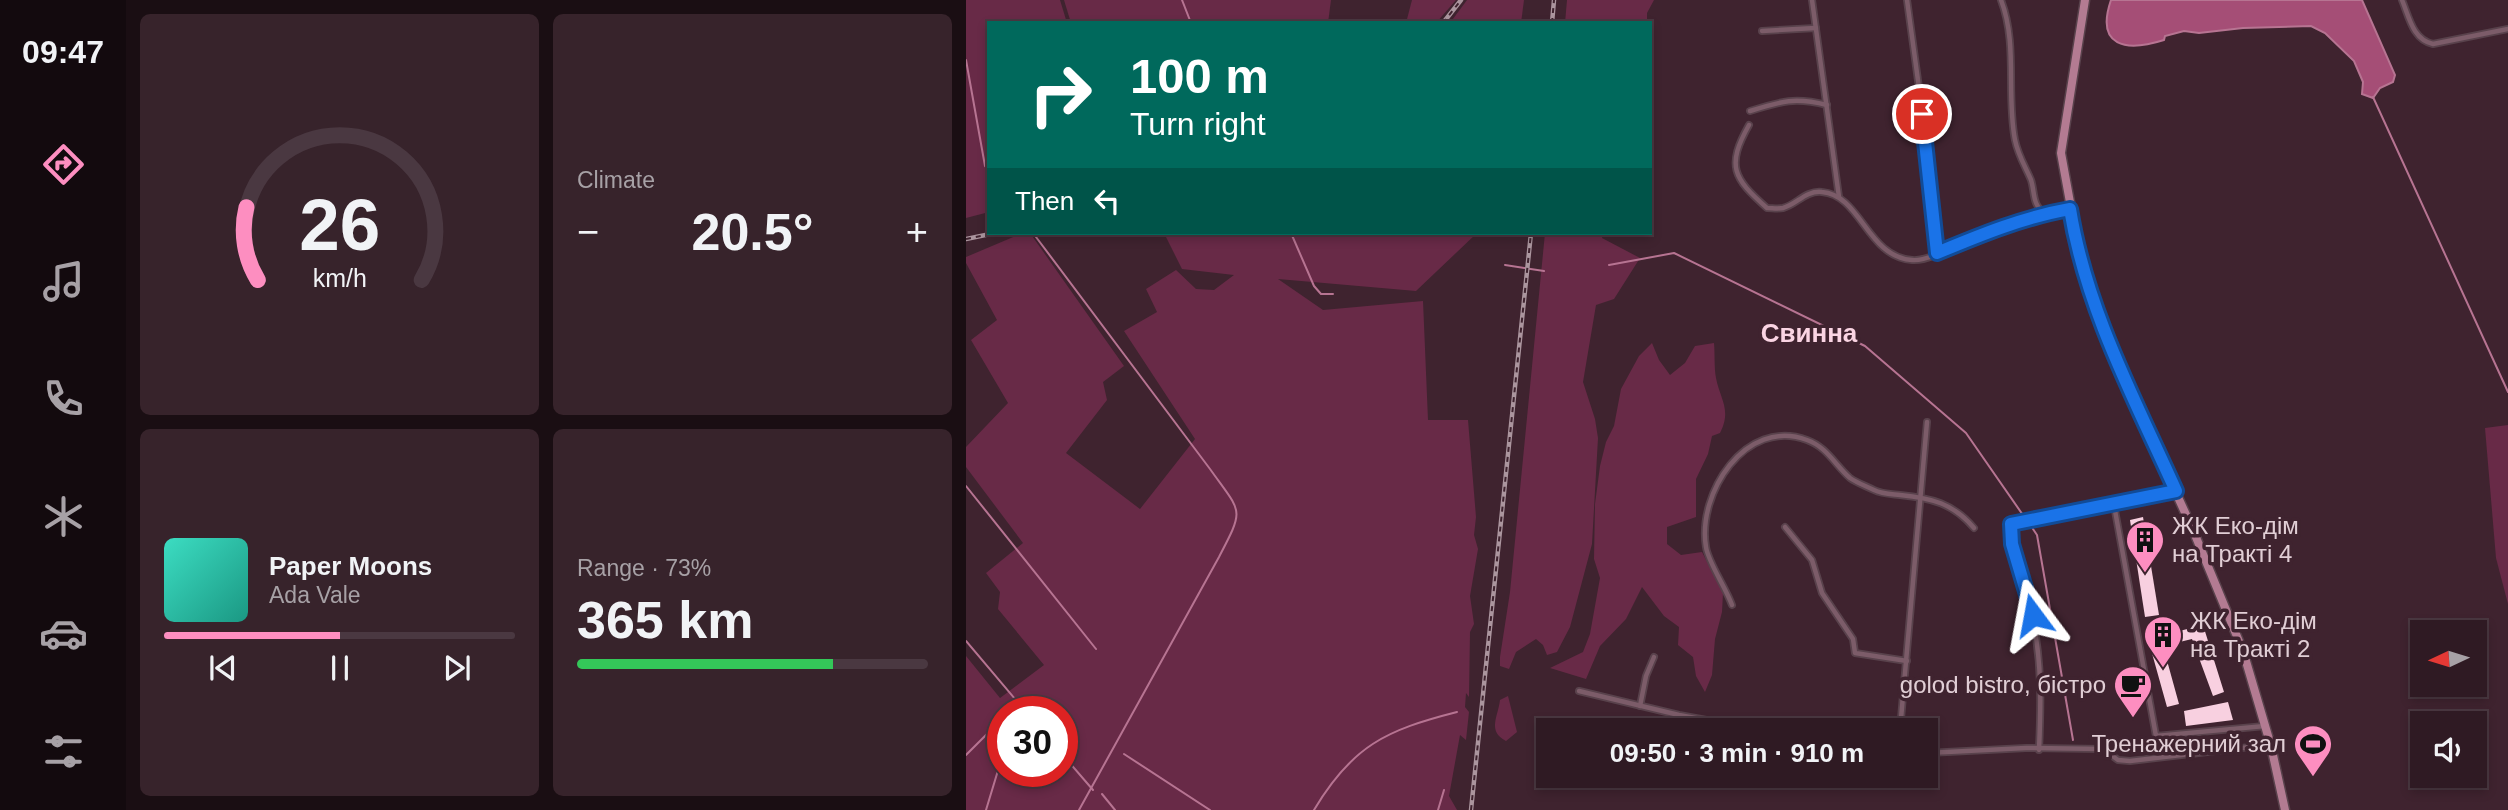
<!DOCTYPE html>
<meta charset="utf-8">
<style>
:root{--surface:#2f1a23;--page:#37232b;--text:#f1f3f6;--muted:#a7a1a6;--line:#4a3841;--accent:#fd8ec0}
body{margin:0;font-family:Helvetica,sans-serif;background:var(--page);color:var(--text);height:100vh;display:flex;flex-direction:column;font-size:26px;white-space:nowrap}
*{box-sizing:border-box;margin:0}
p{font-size:23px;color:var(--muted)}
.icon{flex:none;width:38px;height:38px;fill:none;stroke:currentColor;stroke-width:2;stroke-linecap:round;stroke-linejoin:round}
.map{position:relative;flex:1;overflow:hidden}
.sheet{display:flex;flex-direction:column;gap:14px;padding:14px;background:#1a0e13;width:840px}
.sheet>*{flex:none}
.hud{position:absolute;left:21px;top:21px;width:665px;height:214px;border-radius:0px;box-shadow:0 4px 10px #0003,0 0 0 2px var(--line);background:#00695c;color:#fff;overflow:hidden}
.needle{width:46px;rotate:266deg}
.fabs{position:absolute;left:1444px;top:620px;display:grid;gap:14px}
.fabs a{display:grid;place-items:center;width:77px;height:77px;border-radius:0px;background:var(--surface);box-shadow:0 4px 10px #0003,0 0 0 2px var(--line);font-size:35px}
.speed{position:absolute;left:21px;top:696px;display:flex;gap:14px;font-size:35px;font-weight:700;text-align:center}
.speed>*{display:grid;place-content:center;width:91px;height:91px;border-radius:50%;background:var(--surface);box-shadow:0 4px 10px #0003,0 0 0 2px var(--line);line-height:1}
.speed .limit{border:10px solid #d22;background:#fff;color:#111}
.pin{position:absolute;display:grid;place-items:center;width:60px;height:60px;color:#fff;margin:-30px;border:4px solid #fff;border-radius:50%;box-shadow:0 2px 7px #0007}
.me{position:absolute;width:77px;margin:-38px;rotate:347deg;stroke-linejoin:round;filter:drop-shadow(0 0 5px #0008)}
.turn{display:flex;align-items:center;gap:24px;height:147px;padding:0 28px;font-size:32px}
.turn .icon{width:91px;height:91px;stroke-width:2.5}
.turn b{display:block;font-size:49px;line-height:60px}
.then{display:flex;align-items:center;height:66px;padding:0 28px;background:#0003;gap:14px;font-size:26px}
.big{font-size:52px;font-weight:700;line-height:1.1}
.sheet .card{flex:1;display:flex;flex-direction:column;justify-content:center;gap:10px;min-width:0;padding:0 24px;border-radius:10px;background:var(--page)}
.sheet .dial{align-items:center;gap:0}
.dial svg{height:182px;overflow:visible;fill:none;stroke:var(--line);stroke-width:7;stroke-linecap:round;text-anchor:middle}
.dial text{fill:var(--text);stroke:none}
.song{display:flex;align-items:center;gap:21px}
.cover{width:84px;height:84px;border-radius:10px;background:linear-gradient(135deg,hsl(170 70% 55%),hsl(170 70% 35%))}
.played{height:7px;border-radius:4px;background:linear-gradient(90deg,var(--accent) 50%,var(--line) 50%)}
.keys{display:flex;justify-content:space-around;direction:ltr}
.heat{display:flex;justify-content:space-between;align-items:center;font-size:38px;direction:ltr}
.charge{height:10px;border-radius:5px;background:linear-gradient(90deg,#34c759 73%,var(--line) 0)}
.sheet .tiles{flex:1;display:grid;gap:14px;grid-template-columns:repeat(2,1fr)}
.trip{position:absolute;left:570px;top:718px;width:402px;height:70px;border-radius:0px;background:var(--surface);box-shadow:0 4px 10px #0003,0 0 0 2px var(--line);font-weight:700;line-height:70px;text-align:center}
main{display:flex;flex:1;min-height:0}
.dock{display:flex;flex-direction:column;width:126px;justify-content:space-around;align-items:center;background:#130a0e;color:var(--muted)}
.dock .icon{width:49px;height:49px}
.dock .active{color:var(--accent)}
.dock b{font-size:32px;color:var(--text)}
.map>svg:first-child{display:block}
</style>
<main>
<nav class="dock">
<b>09:47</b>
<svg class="icon active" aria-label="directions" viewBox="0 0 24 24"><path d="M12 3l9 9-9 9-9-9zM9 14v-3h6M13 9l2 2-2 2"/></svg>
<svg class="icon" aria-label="music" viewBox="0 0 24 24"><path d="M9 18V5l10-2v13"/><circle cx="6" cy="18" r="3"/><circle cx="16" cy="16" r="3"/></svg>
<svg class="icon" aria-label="phone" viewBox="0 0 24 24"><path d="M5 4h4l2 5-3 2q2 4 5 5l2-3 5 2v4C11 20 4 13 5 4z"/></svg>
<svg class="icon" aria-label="climate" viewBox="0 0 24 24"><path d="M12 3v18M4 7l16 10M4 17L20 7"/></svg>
<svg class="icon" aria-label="car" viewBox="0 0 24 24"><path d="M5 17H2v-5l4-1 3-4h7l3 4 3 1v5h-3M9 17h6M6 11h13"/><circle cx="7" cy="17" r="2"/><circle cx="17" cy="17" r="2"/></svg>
<svg class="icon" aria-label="filters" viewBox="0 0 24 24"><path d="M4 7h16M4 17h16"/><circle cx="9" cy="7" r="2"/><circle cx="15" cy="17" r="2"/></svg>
</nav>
<section class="sheet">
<div class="tiles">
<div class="card dial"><svg viewBox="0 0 100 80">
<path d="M14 69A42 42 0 1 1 86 69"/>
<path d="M14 69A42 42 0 0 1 9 37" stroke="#fd8ec0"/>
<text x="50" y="56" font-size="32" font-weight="700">26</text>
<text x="50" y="72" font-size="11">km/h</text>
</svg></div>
<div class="card"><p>Climate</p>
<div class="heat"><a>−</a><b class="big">20.5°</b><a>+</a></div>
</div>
<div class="card">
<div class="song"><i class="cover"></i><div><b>Paper Moons</b><p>Ada Vale</p></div></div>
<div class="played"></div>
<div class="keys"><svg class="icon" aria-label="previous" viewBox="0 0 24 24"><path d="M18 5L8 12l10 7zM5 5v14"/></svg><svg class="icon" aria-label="pause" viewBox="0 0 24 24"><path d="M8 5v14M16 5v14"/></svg><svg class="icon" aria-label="next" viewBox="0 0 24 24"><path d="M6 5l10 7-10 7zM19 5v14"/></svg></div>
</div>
<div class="card"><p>Range · 73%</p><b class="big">365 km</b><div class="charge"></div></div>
</div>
</section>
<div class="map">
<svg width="1542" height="810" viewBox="0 0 1542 810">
<rect width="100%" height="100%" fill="#3f232f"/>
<g fill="#682a47" fill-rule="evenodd">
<polygon points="0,0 94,0 101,23 23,23 23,212 0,218"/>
<polygon points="98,0 365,0 362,23 105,23"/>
<polygon points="446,0 490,0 470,23 440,23"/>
<polygon points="501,0 558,0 555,23 484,23"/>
<polygon points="601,0 688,0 681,13 681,23 599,23"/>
<path d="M57,233h7l94,133 -21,16 4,18 -41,53 74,56 55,-70 -71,-108 33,-19 -11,-23 30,-19 20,19 18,1 20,-15 -52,-6 -18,-36h313l-61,58 -138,-12 45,31 100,-9 5,119h40l8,97 -2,18 4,14 -8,47 4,28 -4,8 -1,65 -3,-4 -1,14 4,5 -3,28 -6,-5 -11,61 8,14h-491v-154l34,42 44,-33 -46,-56 2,-17 -14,-19 37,-30 -57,-76v-20l42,-44 -37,-63 26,-20 -31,-57v-6zM37,712h59v60h-59z"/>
<polygon points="579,233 637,233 636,238 674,258 648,299 630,305 617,382 629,419 632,438 626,544 604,627 591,652 581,655 577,645 570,639 550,652 543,669 534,666 534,657 544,592"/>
<path d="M686,343l7,17 11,15 15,-12 10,-17 19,-3c1,11 0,24 2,35 4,21 16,32 4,55l-8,3 -4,18 -12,25v38l-29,10v17l14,11 21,-3 21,41 -1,19 -7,27 -3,36 -7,17 -9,-16 -3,-19 -15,-12 1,-18 -15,-11 -22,-29 -16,32 -26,27 -14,33 -36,-11 33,-16 7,-18 10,-56 -6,-19 1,-55 5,-38 6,-24 8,-16 7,-37 18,-33z"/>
<polygon points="1542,425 1542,604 1530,558 1519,428"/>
<path d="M542,696l9,36 -11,9c-19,-10 -8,-24 -6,-41z"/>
</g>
<path fill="#a54e76" stroke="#b77492" stroke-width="2" d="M1145,0h251l33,75 -2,7 -13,6 -7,10 -11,-4 1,-12 -9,-21 -29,-28 -14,-7 -68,2 -44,5 -15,-2 -19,5 -1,4c-38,12 -69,7 -53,-40z"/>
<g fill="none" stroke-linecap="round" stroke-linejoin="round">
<g stroke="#b77492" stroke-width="2">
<polyline points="216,0 225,23"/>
<polyline points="0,60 19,166 23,170"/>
<polyline points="1407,97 1542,392"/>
<path d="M67,233l177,236c32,45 35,38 9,88l-140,253"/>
<polyline points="325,233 348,286 355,294 367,294"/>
<polyline points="539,265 578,271"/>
<polyline points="643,265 708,253 899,346 1000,433 1059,518"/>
<polyline points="0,486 130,649"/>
<polyline points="1065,526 1071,535 1107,740"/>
<polyline points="0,641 60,712"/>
<polyline points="43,712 51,704"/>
<polyline points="49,712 52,703"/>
<polyline points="96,754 127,790"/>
<polyline points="158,754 244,810"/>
<polyline points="0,755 37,718"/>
<polyline points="136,794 149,810"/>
<polyline points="20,810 37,754"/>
<path d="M348,810c38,-64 72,-80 143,-98"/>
<polyline points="472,810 478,790"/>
</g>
</g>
<g fill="#f8d0e0">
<polygon points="1177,517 1193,615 1179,617 1164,520"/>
<polygon points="1237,625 1258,692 1247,696 1226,639 1197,646 1213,704 1201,707 1182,639"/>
<polygon points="1262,702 1267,720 1220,726 1218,711"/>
</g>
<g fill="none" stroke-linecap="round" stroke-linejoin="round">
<defs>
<g id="minor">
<polyline points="846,0 873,197"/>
<polyline points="941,0 960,139 971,253"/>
<path d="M1035,0c17,44 5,94 14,140 3,15 10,26 16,40 4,12 1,26 14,33"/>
<path d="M1436,0c7,17 11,40 31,44l75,-15"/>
<polyline points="796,31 850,28"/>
<path d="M784,111c32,-10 45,-14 77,-6"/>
<path d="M783,125c-23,41 -16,53 18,83 5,0 11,1 16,0 13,-3 23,-18 39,-16 39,3 45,65 90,68 18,2 53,-20 70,-26 29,-11 58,-20 88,-25"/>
<polyline points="1148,505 1190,736 1299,726"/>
<polyline points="819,527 846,560 856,593 887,639 889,653 941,661"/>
<path d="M766,605c-6,-17 -24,-43 -26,-58 -9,-53 39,-130 101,-107 20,7 28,25 43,38 7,5 16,8 24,12 8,4 17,4 26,5 31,3 53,8 74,33"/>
<polyline points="613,691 713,715 795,730"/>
<polyline points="674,706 680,676 688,657"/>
<polyline points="934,730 961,422"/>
<path d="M1073,750c2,-46 3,-85 -6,-130 -6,-33 -19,-62 -21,-95l163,-33"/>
<polyline points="961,753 1060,748 1137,749 1152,760 1164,761 1284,747 1305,751"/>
</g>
<polyline id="primary" points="1119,0 1095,153 1116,268 1152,366 1227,530 1277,651 1305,746 1319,810"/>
</defs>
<use href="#minor" stroke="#59424c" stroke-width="8"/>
<use href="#primary" stroke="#59424c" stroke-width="11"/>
<use href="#minor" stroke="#7c5c69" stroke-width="4.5"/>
<use href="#primary" stroke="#b37b92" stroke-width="8"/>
<defs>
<g id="rail">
<polyline points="477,23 495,0"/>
<polyline points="586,23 588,0"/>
<polyline points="0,239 29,233"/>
<polyline points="505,810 565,233"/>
</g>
</defs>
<use href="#rail" stroke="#ab959e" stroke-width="4.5"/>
<use href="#rail" stroke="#3f232f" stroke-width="2" stroke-dasharray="5" stroke-linecap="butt"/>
</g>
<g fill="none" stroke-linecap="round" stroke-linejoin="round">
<defs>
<path id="route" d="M956,114l15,139c43,-18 87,-36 133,-44 16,100 65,191 106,282l-165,33 1,20 21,71"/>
</defs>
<use href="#route" stroke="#114b97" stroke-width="18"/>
<use href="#route" stroke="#1a73e8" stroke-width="12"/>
</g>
<defs>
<symbol id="building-pin" viewBox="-11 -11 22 30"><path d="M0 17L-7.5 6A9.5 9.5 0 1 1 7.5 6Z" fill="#fd8ec0" stroke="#3f232f"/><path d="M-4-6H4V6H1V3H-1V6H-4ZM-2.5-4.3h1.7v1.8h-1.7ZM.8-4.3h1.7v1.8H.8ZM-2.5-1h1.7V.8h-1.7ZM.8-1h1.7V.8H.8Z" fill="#111"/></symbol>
<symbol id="cafe-pin" viewBox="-11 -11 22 30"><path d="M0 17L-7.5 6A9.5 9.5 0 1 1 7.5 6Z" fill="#fd8ec0" stroke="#3f232f"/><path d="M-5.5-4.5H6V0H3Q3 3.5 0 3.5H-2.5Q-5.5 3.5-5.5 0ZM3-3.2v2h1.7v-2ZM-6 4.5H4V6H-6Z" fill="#111"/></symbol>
<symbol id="stadium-pin" viewBox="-11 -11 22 30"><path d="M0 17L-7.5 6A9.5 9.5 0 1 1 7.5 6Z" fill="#fd8ec0" stroke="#3f232f"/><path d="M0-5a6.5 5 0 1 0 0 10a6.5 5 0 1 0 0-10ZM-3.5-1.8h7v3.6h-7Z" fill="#111"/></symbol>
</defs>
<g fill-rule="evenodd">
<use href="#building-pin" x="1157" y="518" width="44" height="60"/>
<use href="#building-pin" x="1175" y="613" width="44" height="60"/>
<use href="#cafe-pin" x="1145" y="663" width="44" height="60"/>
<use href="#stadium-pin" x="1325" y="722" width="44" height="60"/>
</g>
<g text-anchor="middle" stroke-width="7" stroke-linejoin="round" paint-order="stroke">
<g font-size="24" fill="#e1ced5" stroke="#3f232f" text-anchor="start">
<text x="1206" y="534">ЖК Еко-дім<tspan x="1206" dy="28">на Тракті 4</tspan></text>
<text x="1224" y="629">ЖК Еко-дім<tspan x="1224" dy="28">на Тракті 2</tspan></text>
<text x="1140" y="693" text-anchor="end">golod bistro, бістро</text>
<text x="1320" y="752" text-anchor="end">Тренажерний зал</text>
</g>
<g font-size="26" font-weight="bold" fill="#fad4e3" stroke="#3f232f">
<text x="843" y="342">Свинна</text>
</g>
</g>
</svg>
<div class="fabs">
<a><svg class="needle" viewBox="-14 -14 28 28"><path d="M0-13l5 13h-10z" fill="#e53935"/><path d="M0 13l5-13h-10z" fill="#a7a1a6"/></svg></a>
<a><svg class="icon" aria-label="sound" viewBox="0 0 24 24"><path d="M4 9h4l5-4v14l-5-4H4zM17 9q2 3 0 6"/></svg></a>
</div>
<div class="speed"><div class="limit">30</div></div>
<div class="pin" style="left:956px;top:114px;background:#d93025"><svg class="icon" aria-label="arrive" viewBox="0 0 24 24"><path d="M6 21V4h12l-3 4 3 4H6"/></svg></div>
<svg class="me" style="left:1067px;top:615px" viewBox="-20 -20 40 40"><path d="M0-17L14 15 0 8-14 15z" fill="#1a73e8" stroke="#fff" stroke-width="4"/></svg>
<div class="trip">09:50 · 3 min · 910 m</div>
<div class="hud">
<div class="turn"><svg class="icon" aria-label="right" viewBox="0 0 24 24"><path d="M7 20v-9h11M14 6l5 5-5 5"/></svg><div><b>100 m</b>Turn right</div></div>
<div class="then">Then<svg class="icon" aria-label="left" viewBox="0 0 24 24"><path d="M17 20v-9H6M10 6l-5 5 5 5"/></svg></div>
</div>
</div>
</main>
